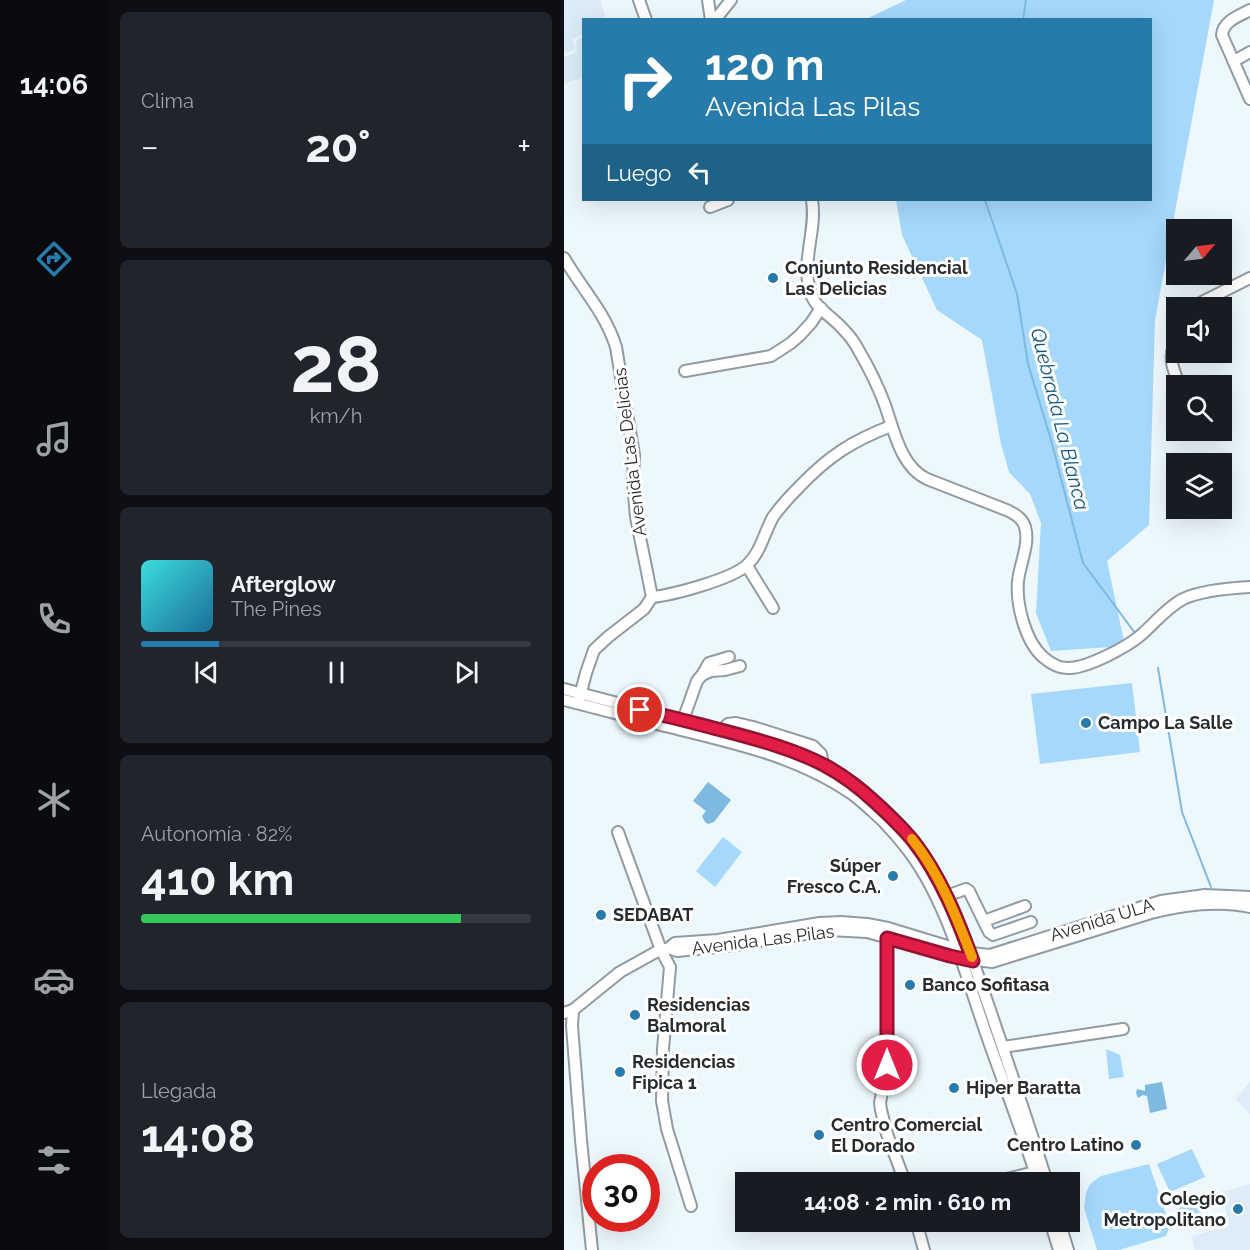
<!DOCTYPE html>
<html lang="es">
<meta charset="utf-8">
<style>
:root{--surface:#171b24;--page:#20242c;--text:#f1f3f6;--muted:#9ea1a6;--line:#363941;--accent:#267bab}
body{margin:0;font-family:Raleway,sans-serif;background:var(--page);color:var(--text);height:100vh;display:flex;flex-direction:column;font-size:22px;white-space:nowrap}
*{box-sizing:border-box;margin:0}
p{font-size:20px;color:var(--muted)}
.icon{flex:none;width:33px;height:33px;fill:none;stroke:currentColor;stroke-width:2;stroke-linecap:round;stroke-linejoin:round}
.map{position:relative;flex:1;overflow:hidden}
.side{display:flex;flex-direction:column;gap:12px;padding:12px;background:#0d0f14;width:456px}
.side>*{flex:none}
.banner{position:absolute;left:18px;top:18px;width:570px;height:183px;border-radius:0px;box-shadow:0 6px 24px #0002;background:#267bab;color:#fff;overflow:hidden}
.needle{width:39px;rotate:62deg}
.fabs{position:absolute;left:602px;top:219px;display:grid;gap:12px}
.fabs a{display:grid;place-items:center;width:66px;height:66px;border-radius:0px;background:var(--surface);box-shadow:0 6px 24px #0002;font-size:30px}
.speed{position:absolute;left:18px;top:1154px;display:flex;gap:12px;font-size:30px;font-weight:700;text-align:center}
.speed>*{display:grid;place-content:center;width:78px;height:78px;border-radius:50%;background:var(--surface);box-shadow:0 6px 24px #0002;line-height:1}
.speed .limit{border:9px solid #d22;background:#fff;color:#111}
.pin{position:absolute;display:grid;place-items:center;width:51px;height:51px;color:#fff;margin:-26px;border:3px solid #fff;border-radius:50%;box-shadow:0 2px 6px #0007}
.me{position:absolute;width:66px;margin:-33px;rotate:0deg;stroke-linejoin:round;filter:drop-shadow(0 0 4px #0008)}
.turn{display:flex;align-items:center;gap:21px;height:126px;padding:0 24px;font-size:27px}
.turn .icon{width:78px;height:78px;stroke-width:2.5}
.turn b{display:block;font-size:42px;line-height:51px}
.then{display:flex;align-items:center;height:57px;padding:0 24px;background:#0003;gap:12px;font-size:22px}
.big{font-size:45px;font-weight:700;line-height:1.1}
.side .widget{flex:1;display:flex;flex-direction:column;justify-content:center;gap:9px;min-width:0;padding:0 21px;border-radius:9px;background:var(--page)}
.side .dial{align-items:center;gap:0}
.dial b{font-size:78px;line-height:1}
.song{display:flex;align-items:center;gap:18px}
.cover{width:72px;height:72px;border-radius:9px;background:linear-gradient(135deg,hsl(180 70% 55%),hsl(200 70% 35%))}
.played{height:6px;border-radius:3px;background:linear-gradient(90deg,var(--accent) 20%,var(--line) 20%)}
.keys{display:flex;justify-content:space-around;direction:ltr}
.heat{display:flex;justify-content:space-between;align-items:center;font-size:33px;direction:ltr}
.charge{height:9px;border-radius:4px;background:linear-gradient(90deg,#34c759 82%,var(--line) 0)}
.trip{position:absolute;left:171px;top:1172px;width:345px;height:60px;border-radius:0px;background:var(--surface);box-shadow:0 6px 24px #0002;font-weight:700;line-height:60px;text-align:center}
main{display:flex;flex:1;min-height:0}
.tabs{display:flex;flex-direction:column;width:108px;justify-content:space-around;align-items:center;background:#090b0e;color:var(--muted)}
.tabs .icon{width:42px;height:42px}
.tabs .selected{color:var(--accent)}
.tabs b{font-size:27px;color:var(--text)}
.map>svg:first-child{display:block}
</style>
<main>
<nav class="tabs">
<b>14:06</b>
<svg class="icon selected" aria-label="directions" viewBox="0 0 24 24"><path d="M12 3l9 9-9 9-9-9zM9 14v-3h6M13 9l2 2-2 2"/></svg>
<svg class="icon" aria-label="music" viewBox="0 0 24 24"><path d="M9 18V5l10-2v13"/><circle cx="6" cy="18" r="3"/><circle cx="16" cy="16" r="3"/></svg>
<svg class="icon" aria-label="phone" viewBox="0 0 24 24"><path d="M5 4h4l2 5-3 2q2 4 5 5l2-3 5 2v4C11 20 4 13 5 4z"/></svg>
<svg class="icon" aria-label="climate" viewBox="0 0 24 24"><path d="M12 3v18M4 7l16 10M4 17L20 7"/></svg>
<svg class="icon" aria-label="car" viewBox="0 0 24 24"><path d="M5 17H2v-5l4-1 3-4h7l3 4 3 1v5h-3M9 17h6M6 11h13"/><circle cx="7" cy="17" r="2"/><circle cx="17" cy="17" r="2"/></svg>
<svg class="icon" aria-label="filters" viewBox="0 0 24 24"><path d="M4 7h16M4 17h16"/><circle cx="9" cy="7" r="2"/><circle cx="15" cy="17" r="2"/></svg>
</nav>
<section class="side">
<div class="widget"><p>Clima</p>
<div class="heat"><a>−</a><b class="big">20°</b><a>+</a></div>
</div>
<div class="widget dial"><b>28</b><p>km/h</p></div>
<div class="widget">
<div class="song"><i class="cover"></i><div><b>Afterglow</b><p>The Pines</p></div></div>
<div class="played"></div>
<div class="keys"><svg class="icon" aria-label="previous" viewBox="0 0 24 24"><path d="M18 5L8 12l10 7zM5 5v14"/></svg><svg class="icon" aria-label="pause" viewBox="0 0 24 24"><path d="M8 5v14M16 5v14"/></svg><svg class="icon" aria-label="next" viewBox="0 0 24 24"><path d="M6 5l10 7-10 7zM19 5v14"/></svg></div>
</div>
<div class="widget"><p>Autonomía · 82%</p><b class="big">410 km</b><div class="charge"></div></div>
<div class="widget"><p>Llegada</p><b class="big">14:08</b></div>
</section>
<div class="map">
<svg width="686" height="1250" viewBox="0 0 686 1250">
<rect width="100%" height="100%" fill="#edf7fe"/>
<g fill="#dcedf9">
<polygon points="0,0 36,0 42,19 20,20 19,34 8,39 11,50 0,53"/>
<polygon points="19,37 19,77 0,84 0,57 13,52 12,41"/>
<polygon points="686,1082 686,1114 671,1099"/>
<polygon points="686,1184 686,1250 631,1250 627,1236 665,1226 658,1192"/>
</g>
<g fill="#a5d8fb">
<polygon points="342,0 650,0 591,320 585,525 543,561 561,646 487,651 472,613 477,523 466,494 445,472 437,444 418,340 373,310 338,235 332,200 586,200 586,20 300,20"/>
<polygon points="568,683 576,752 476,764 467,694"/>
<polygon points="159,837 178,852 151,887 132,871"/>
<polygon points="542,1049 556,1055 560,1077 545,1079"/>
<polygon points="628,1149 641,1177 606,1192 593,1164"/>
<polygon points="585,1164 606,1226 602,1236 555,1250 533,1250 520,1208 522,1193 526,1184 537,1176"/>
<polygon points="628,1193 639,1220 623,1226 611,1201"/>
</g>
<g fill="#7eb9e0">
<polygon points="144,782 167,800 150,822 144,824 141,822 138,816 142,811 129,801"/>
<polygon points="598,1082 603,1109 586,1113 583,1096 579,1095 574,1098 572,1093 573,1089 581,1091 581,1085"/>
</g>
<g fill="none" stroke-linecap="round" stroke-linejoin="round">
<g stroke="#7eb9e0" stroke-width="2">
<polyline points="459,20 462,0"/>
<polyline points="421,200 453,294 464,364 487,440 519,563 571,633"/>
<polyline points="594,668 618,812 647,887"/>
</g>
<defs>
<g id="minor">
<polyline points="75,0 82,20"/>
<polyline points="144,0 147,20"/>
<path d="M686,10c-11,6 -27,11 -28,25l28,64"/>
<polyline points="151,20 167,0"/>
<polyline points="670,61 686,52"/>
<path d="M248,200c5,30 -11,61 -2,91 4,17 22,25 33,38 6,6 12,14 16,22 9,15 20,38 26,54 9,26 16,62 42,74l82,32c7,4 14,8 16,16 5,17 -5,36 -7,54 -2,23 7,60 25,76 7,6 15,11 24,11 19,1 60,-21 74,-33 14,-12 25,-27 42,-36 17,-8 48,-11 67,-12"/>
<polyline points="146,207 164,200"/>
<path d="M0,258c18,31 41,54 52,89l18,108 -1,27 3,35 16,80"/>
<polyline points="631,308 638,302 686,278"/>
<path d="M612,340c-8,18 -4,26 3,44"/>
<polyline points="121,371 207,356 227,343 236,335 247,323 257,308"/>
<polyline points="183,566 209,608"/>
<path d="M88,597c21,-2 80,-18 95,-32 14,-13 17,-32 26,-48 8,-11 17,-21 27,-31 29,-30 52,-45 91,-60"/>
<polyline points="138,675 145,663 165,657"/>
<path d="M0,689l202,53c20,7 40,13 59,23 20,11 38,25 55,41 12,11 25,23 34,37 37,47 54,105 74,161 20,59 40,118 59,178"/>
<path d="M0,700c33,8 64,17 97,25 65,16 135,30 191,69 11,8 21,18 31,27 7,8 15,16 21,24 42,51 61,129 83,191 17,49 36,97 51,146"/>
<polyline points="15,700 22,673 30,650 44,637 80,609 88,597"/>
<polyline points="119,720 133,681 138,675 147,671 161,670 176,666"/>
<polyline points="157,731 164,724 172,723 189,727 249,746 257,754 259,764"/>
<polyline points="54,832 97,950 106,967 99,1049 98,1101 103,1129 127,1206"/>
<polyline points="382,896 402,889 405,891 425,932 429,935 467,922"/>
<polyline points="420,921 461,906"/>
<polyline points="324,931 323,945 323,1065 316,1103 317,1110 323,1134 341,1182"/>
<path d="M105,948l8,3 59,-6 93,-15 38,2 94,26 31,4 159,-49c33,-8 66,-13 99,-6"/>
<polyline points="9,1010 8,1026 17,1140 28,1250"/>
<polyline points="0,1013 9,1010 56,972 92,952 105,948 111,943 154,940 256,923 277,922 303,924 324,928 406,953 426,955 597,901 641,895 686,897"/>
<polyline points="439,1047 559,1029"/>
<polyline points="430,1182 471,1172"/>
<polyline points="352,1221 360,1250"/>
<polyline points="486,1221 495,1250"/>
<polyline points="495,1221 504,1250"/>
</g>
</defs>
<use href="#minor" stroke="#929ba2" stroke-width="14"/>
<use href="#minor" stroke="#fff" stroke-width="10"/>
</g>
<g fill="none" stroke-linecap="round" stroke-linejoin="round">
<defs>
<path id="route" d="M76,710c29,6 57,14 85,21 34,9 68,18 99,34 19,10 36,23 52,38 13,12 27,25 38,39 27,35 44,78 59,119l-23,-5 -63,-18v127"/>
</defs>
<use href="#route" stroke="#92132f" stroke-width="15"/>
<use href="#route" stroke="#e11d48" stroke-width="10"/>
<path stroke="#f59e0b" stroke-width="10" d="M348,839c28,35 44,77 60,118"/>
</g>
<g fill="#267bab" stroke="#fff" stroke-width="2">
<circle cx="209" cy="278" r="6"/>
<circle cx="522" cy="723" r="6"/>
<circle cx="329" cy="876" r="6"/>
<circle cx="37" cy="915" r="6"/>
<circle cx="346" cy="985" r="6"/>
<circle cx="71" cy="1015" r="6"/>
<circle cx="56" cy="1072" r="6"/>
<circle cx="390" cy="1088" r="6"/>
<circle cx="255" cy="1135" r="6"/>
<circle cx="572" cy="1145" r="6"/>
<circle cx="674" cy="1209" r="6"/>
</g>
<g text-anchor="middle" stroke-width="6" stroke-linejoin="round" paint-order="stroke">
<g font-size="18" font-weight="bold" fill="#282c2f" stroke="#fff" text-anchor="start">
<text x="221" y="274">Conjunto Residencial<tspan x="221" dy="21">Las Delicias</tspan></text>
<text x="534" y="729">Campo La Salle</text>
<text x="317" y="872" text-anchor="end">Súper<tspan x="317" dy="21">Fresco C.A.</tspan></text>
<text x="49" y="921">SEDABAT</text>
<text x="358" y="991">Banco Sofitasa</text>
<text x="83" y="1011">Residencias<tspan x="83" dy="21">Balmoral</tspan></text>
<text x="68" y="1068">Residencias<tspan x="68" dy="21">Fipica 1</tspan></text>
<text x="402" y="1094">Hiper Baratta</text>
<text x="267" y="1131">Centro Comercial<tspan x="267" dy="21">El Dorado</tspan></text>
<text x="560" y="1151" text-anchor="end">Centro Latino</text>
<text x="662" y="1205" text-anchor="end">Colegio<tspan x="662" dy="21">Metropolitano</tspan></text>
</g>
<g font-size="18" fill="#282c2f" stroke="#fff">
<text transform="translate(66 452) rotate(-97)" y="6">Avenida Las Delicias</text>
<text transform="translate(538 920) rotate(-17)" y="6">Avenida ULA</text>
<text transform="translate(199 940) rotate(-7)" y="6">Avenida Las Pilas</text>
</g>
<g font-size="20" font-style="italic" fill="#12587e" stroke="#fff">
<text transform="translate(496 419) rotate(76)" y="7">Quebrada La Blanca</text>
</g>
</g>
</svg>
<div class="fabs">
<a><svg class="needle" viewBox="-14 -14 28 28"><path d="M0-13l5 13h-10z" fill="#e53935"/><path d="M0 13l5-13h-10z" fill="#9ea1a6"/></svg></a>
<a><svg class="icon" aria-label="sound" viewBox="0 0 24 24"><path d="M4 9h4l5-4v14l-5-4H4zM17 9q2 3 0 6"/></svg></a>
<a><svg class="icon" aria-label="search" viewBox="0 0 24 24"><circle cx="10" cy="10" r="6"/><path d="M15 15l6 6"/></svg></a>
<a><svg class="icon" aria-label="layers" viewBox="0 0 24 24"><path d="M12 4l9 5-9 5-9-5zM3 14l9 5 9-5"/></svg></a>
</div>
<div class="speed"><div class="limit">30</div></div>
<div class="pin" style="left:76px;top:710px;background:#d93025"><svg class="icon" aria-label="arrive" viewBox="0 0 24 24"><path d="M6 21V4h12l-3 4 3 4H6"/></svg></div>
<svg class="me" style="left:323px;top:1065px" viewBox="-20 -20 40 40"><circle r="17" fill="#e11d48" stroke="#fff" stroke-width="3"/><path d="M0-11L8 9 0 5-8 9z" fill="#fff"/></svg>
<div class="trip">14:08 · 2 min · 610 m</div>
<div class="banner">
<div class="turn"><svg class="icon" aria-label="right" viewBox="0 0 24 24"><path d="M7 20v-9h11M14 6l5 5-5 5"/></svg><div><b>120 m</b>Avenida Las Pilas</div></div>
<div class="then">Luego<svg class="icon" aria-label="left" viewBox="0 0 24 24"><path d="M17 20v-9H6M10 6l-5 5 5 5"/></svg></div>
</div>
</div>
</main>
